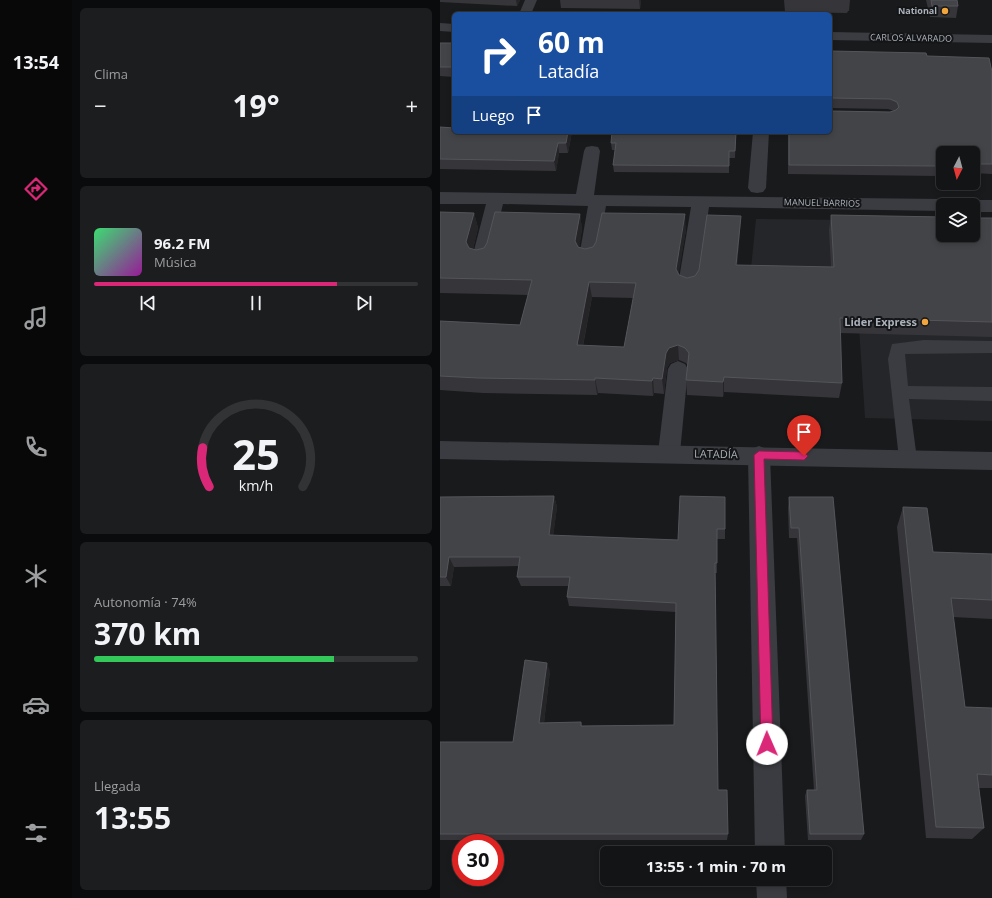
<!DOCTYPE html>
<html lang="es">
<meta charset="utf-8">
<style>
:root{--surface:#131415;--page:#1c1d1e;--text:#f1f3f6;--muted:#9d9ea0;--line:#323334;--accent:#db2777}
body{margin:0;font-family:"Open Sans",sans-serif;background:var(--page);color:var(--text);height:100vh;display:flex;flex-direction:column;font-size:15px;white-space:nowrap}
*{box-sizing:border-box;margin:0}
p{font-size:13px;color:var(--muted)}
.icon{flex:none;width:22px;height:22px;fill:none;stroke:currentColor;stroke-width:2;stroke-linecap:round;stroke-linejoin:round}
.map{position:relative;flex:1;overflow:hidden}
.side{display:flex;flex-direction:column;gap:8px;padding:8px;background:#0a0b0c;width:368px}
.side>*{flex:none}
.hud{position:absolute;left:12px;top:12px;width:380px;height:122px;border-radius:6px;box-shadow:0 2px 6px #0003,0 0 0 1px var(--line);background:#1a4fa0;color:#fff;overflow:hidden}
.needle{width:26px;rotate:186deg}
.fabs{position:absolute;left:496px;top:146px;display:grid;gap:8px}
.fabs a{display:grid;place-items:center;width:44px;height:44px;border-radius:6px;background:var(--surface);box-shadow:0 2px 6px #0003,0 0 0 1px var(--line);font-size:20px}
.speed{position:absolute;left:12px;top:834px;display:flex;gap:8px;font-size:20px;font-weight:700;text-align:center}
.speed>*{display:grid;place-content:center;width:52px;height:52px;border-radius:50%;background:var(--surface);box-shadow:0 2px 6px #0003,0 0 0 1px var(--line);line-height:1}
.speed .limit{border:6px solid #d22;background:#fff;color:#111}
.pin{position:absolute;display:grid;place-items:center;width:34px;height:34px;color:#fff;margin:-41px -17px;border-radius:50% 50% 50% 0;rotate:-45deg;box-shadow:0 0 4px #0007}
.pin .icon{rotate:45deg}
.me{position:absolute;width:44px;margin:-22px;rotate:359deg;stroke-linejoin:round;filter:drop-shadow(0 0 3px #0008)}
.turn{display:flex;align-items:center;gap:14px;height:84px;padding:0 20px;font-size:18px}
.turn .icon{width:52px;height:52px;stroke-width:2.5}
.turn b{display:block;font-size:28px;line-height:34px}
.then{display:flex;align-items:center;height:38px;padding:0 20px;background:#0003;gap:8px;font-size:15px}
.big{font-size:30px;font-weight:700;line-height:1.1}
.side .card{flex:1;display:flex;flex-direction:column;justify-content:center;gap:6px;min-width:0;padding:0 14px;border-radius:6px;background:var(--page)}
.side .dial{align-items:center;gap:0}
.dial svg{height:104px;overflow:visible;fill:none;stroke:var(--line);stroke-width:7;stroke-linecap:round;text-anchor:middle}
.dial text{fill:var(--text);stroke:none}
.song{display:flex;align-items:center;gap:12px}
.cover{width:48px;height:48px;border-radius:6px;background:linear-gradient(135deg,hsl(140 70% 55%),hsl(300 70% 35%))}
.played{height:4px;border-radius:2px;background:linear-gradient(90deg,var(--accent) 75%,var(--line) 75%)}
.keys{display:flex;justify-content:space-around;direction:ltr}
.heat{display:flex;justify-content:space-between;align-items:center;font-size:22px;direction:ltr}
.charge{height:6px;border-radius:3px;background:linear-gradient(90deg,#34c759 74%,var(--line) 0)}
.trip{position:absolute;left:160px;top:846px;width:232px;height:40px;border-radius:6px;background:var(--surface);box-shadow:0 2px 6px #0003,0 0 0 1px var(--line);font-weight:700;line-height:40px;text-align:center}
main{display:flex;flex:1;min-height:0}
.menu{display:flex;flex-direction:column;width:72px;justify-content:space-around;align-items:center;background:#080808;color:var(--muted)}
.menu .icon{width:28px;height:28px}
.menu .on{color:var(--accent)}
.menu b{font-size:18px;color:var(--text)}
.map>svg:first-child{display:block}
</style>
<main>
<nav class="menu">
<b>13:54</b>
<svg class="icon on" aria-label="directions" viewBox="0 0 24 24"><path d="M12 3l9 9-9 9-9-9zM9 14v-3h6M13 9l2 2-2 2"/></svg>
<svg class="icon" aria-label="music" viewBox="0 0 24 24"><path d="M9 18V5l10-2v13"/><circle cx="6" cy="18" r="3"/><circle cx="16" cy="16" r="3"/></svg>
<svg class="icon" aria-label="phone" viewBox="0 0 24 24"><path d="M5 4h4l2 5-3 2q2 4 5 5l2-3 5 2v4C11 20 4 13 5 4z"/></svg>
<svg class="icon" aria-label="climate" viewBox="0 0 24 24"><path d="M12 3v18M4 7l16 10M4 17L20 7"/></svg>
<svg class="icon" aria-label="car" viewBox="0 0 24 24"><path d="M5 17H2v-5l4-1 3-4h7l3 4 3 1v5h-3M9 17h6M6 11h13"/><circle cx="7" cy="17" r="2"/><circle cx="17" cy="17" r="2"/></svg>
<svg class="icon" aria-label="filters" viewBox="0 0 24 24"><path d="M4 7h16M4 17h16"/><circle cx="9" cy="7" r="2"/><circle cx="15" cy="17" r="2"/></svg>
</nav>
<section class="side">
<div class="card"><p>Clima</p>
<div class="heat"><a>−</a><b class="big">19°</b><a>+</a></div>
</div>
<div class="card">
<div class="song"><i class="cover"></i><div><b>96.2 FM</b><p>Música</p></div></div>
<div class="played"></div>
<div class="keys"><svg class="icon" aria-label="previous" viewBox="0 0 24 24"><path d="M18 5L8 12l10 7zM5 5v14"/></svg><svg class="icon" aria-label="pause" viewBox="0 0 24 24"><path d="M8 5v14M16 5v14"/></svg><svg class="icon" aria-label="next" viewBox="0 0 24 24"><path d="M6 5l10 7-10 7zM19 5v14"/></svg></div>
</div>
<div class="card dial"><svg viewBox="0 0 100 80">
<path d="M14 69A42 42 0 1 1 86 69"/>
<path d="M14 69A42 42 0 0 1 9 39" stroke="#db2777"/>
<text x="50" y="56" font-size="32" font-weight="700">25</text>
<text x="50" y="72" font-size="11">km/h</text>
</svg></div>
<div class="card"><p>Autonomía · 74%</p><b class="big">370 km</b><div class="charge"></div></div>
<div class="card"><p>Llegada</p><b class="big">13:55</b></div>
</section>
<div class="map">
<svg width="552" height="898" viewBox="0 0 552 898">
<rect width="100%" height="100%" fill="#191a1c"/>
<polygon fill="#252629" points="316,219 503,221 503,235 533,235 552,221 552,421 425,418 418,312 307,308"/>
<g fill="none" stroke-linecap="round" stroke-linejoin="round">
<g fill="#3a3c41" fill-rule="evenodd">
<polygon points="85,0 97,0 91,14 79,14"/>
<polygon points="484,340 552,341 552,353 465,354 468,386 552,387 552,401 469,399 477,459 474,464 468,466 462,464 459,459 448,359 452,344"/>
</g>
<g fill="#3a3c41" fill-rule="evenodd">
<polygon points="0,23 14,24 14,32 0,31"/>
<polygon points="390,32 552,35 552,43 390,40"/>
<polygon points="313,132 329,132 326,188 323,192 317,193 311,192 308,188"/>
<polygon points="152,146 158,147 160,151 154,195 503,199 509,201 512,205 503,205 503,211 269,207 258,285 255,290 248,292 241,290 238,285 251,207 166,206 157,257 155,261 148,263 141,261 139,257 148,206 63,204 50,258 48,262 41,264 34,262 32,258 46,204 0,204 0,192 136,194 144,151 146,147"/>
<polygon points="533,200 552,200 552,212 533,212 533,205 525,205 527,202"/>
<polygon points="238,361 245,364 248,369 240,453 237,459 229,462 221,459 218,453 228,369 231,364"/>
<polygon points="319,446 327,449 330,455 345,853 315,853 308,455 311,449"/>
<polygon points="316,879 346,879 347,898 317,898"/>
</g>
<polygon fill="#3a3c41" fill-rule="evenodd" points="0,441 552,452 552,470 0,459"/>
</g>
<g fill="#36363a" fill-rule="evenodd">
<polygon points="0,0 80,0 77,6 0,2"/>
<polygon points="120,0 201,0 200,9 121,8"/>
<polygon points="344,0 410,0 409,11 408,11 407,13 345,12"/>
<polygon points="486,0 517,0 518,6 516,18 490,17"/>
<polygon points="0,43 14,43 14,77 0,76"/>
<path d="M390,51l97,5 65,16v102l-19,-1v-20h-30v19h-5l-1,4 -149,-2v-42h42zM391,108l57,1 6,2 -4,1 -59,-1z"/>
<polygon points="0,127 132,132 128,153 119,153 116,171 0,169"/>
<polygon points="296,132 295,158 289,158 289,173 174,172 173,165 175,150 172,150 171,143"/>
<path d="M0,212l34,1 4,15 -5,21 3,1 8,-2 96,-34 2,15 -3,18 6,2 101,-19 -8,44 1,1 8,3 8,-2 46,-60 -1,15 -3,34 94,2 -2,-37 2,-15 161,3v119l-152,-4 2,50 -3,15 -115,-6 -1,5 -36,-2 -1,-15 2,-14 -2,-3 -7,-3 -9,3 -3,5 -3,26 -10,-1 -1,3 -55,-3 -1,2 -114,-2 -43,-3v-69l80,4 8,-30 -88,-2zM152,297l41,1 -9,49 -41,-1z"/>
<polygon points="114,496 117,507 113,536 238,540 240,496 285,529 285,539 277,539 277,573 275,573 278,790 288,834 287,840 0,840 0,742 73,742 110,671 104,723 141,722 142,726 234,725 236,612 129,606 127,597 128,586 81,586 77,577 79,566 14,567 11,586 0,586 0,497"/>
<polygon points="349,497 393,497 424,834 421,840 368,840 365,796 367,790 374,790 357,538 349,538 348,508"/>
<polygon points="463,507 493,552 552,554 552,619 513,617 525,707 552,708 552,788 539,788 544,828 532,839 486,838 457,527"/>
</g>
<g fill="#252528">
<polygon points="76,0 80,0 77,6"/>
<polygon points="199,0 201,0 200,9"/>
<polygon points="128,132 132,132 128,153 126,143"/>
<polygon points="118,143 119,153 116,171 114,161"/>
<polygon points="34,213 38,228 31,258 26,242"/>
<polygon points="140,214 142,229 138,257 135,241"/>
<polygon points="245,214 246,230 237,285 236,269"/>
<polygon points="301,216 300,231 296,280 296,265"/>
<polygon points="149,282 152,297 140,360 137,345"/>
<polygon points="238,345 239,360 230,363 227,368 224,394 222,379 226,353 229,348"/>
<polygon points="284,377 284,392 283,397 283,382"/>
<polygon points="155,378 158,393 157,395 155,380"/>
<polygon points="213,378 214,393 213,396 212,381"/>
<polygon points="114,496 117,507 112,545 109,535"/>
<polygon points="9,557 14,567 11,586 6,577"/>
<polygon points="107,663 110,671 103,731 99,723"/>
</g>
<g fill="#434448" stroke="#53555a" fill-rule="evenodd">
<polygon points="491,0 517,0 518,6 492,6"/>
<rect x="0" y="43" width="14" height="24"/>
<polygon points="390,51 486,53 487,56 549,58 552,72 552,164 533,164 533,153 503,153 503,162 498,162 499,166 349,165 349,132 390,132 390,103 391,111 450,112 456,110 459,107 457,102 450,99 391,98 390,99"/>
<polygon points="0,127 14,128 14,132 128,132 126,143 118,143 114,161 0,159"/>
<polygon points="172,132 296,132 295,151 289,151 289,166 173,165 176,143 171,143"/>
<path d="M0,212l34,1 -8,29 3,6 7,2 8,-2 3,-5 8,-31 85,2 -5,27 3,6 7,2 8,-2 3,-5 6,-29 83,1 -9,55 3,6 8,3 8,-2 4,-6 8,-55 34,1 -5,49 98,2 -3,-52 112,2v18h30v-17h19v104l-152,-4 2,65 -118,-6 -1,5 -37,-2 3,-27 -4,-5 -7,-3 -9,3 -3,5 -4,26 -9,-1 -1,3 -57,-3v2l-117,-2 -38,-2v-55l80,4 12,-45 -92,-2zM149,282l47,1 -12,64 -47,-2z"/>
<polygon points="114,496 109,535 238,540 240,496 285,497 285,529 277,529 277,563 275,563 278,790 287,790 288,834 0,834 0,742 73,742 85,660 107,663 99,723 141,722 141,726 234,725 236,603 127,597 130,577 77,577 80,557 9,557 6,577 0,577 0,497"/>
<polygon points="349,497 393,497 424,834 370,834 367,790 377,790 359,528 351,528"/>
<polygon points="463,507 487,508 493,552 552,554 552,600 511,598 525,707 552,708 552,775 537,774 544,828 496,827"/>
</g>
<polygon fill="#db2777" stroke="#8e194d" points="319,451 364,452 368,456 364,460 324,459 333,744 331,748 327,749 323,748 321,744 314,455"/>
<g fill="#f1a53c" stroke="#141517" stroke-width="1.5">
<circle cx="505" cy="11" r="4"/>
<circle cx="485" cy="322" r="4"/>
</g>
<g text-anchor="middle" stroke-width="4" stroke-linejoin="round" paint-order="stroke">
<g font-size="9" font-weight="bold" fill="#acb2bb" stroke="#141517" text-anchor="end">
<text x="497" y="14">National</text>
</g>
<g font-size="9" fill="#acb2bb" stroke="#141517">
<text transform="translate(471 38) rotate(1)" y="3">CARLOS ALVARADO</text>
<text transform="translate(382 203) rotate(1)" y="3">MANUEL BARRIOS</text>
</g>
<g font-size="11" font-weight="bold" fill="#acb2bb" stroke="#141517" text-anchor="end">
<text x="477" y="326">Lider Express</text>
</g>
<g font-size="11" fill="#acb2bb" stroke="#141517">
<text transform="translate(276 454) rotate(1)" y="4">LATADÍA</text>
</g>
</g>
</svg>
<div class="fabs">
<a><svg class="needle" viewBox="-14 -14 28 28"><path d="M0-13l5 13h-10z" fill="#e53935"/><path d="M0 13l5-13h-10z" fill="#9d9ea0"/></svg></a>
<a><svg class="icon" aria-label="layers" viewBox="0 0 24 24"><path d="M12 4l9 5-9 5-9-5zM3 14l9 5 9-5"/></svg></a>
</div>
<div class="speed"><div class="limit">30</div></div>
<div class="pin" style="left:364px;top:456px;background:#d93025"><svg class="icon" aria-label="arrive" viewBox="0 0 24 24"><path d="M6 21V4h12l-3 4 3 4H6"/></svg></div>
<svg class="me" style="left:327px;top:744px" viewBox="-20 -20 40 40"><circle r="19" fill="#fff"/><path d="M0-13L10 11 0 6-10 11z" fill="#db2777"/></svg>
<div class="trip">13:55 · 1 min · 70 m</div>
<div class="hud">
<div class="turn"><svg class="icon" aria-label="right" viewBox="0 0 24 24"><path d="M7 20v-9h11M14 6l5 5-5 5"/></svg><div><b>60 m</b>Latadía</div></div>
<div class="then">Luego<svg class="icon" aria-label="arrive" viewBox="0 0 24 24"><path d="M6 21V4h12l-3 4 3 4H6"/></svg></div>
</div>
</div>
</main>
